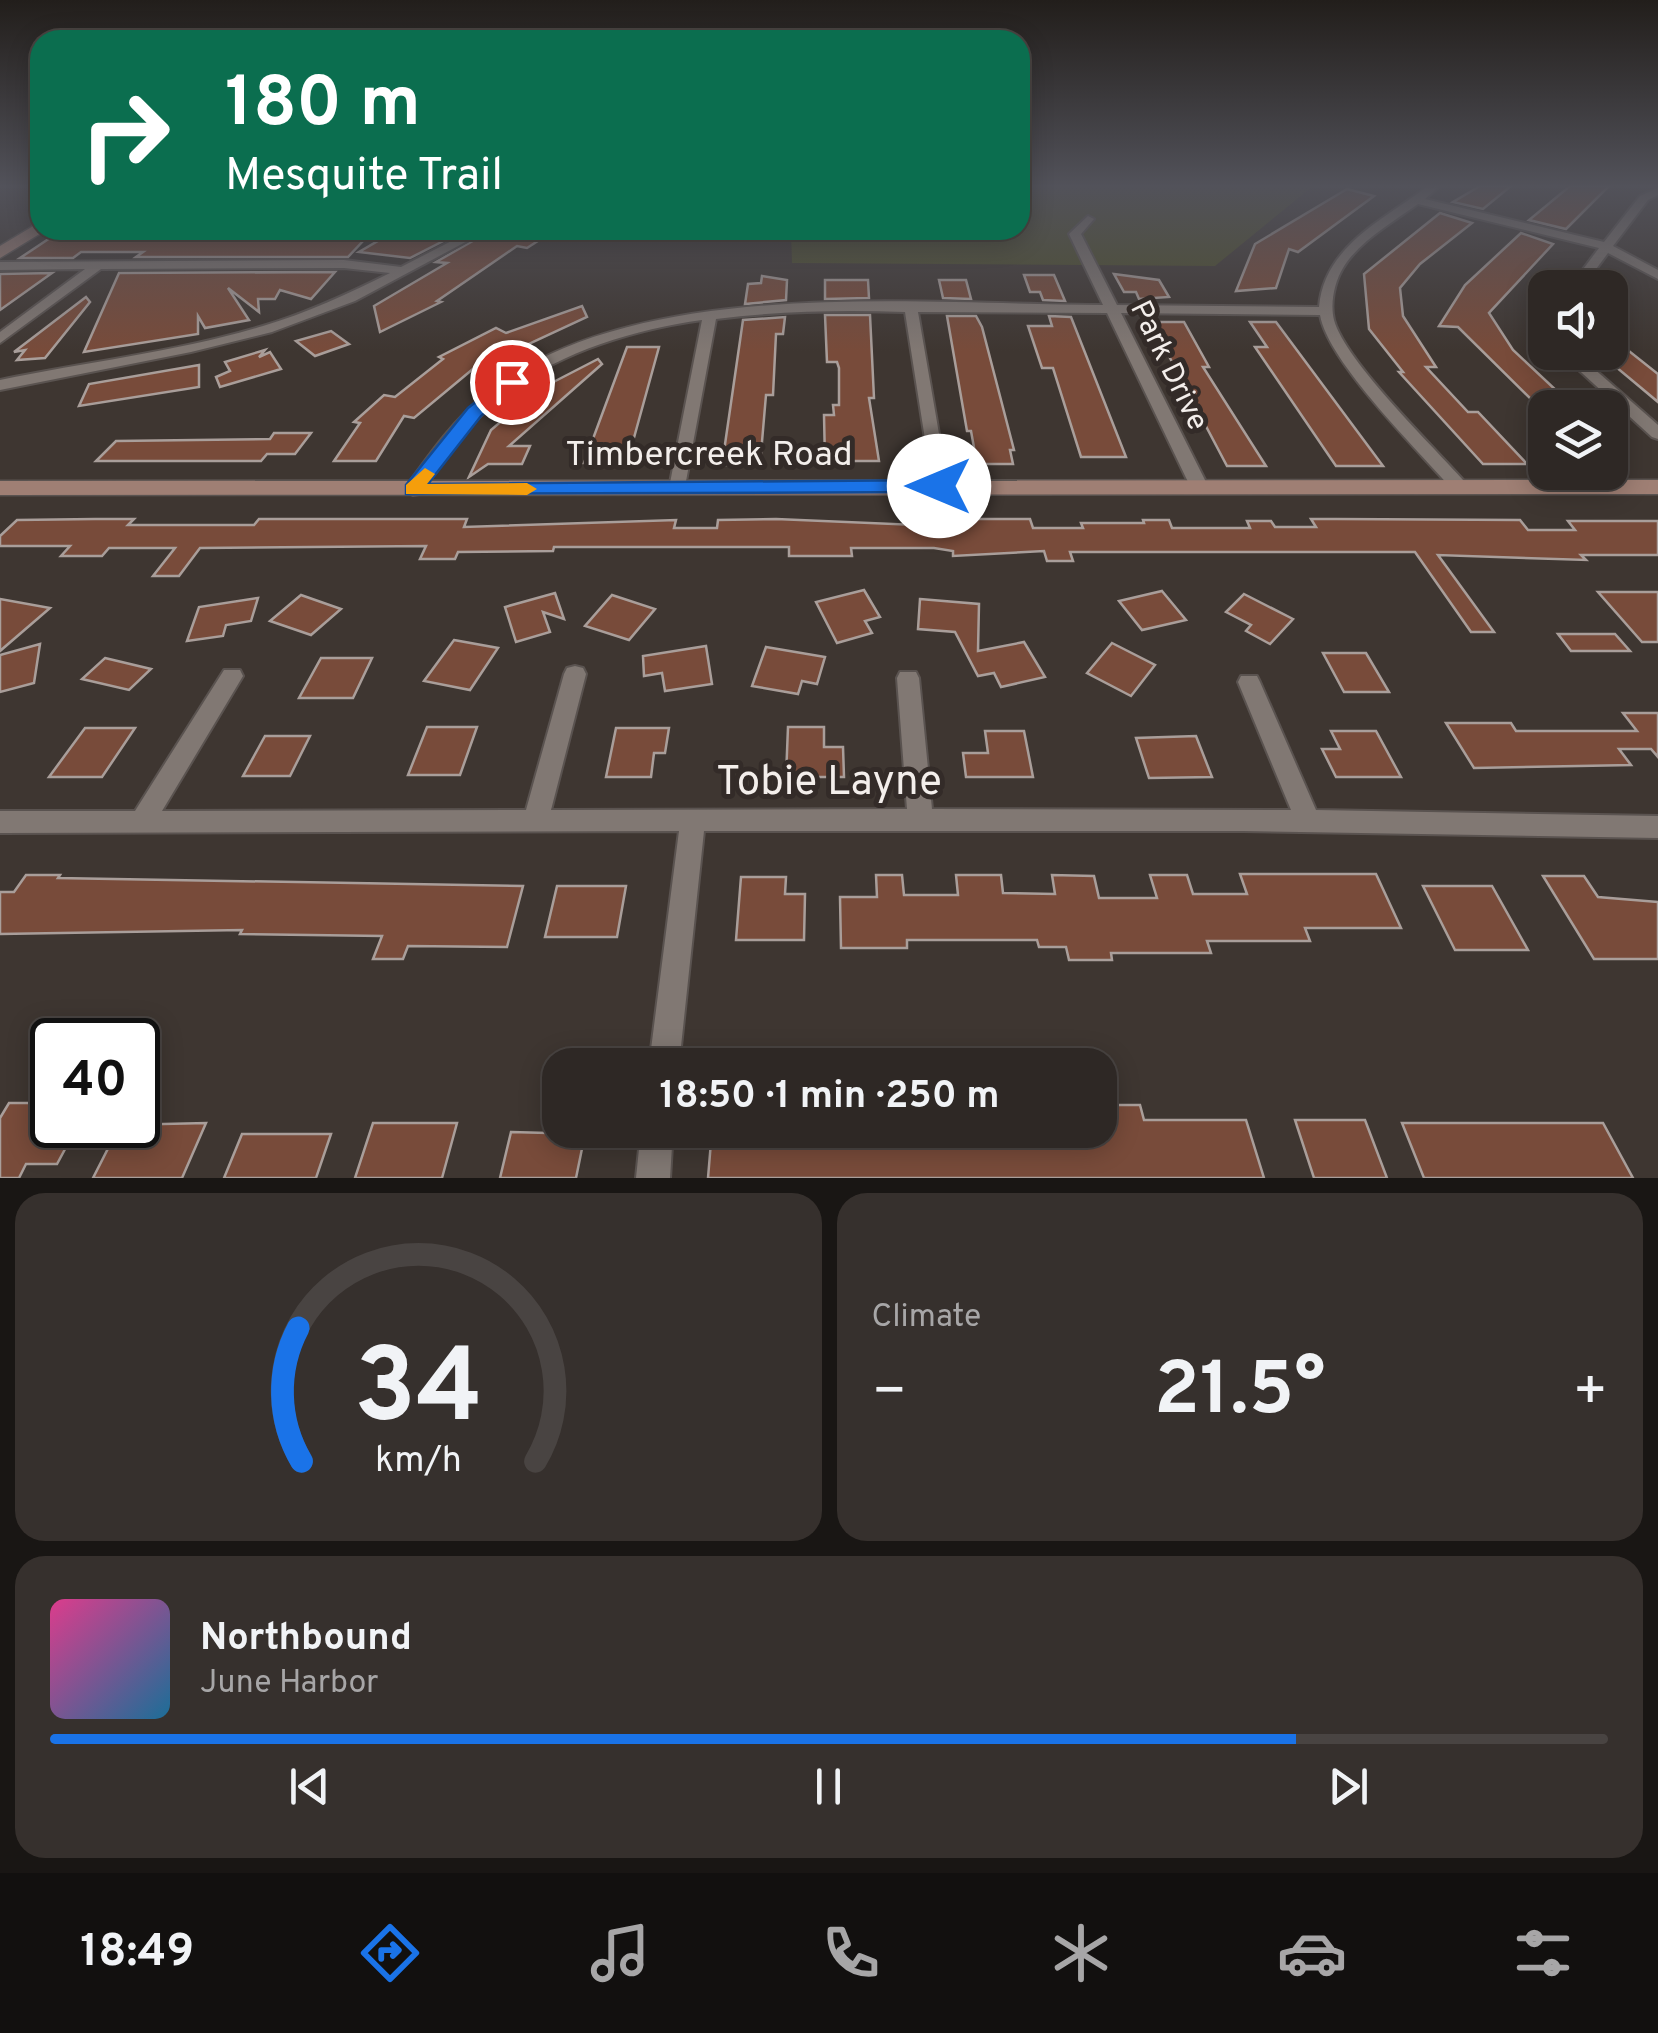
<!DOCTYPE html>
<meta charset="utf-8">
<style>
:root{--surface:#2e2825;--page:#36302d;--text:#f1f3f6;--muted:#a7a6a7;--line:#494442;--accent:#1a73e8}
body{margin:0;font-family:Overpass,sans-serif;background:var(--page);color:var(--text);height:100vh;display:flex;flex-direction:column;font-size:38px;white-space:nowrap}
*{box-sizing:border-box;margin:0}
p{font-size:32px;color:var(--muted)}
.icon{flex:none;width:55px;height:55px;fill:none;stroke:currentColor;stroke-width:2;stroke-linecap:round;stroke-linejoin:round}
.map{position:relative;height:1178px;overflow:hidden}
.drawer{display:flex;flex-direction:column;gap:15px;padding:15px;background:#191614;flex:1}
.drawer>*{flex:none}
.banner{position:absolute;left:30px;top:30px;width:1000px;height:210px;border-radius:30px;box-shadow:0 5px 25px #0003,0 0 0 2px var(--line);background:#0b6e4f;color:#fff;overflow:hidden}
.fabs{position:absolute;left:1528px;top:270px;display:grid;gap:20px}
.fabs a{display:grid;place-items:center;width:100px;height:100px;border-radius:20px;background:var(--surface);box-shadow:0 5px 25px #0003,0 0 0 2px var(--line);font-size:50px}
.speed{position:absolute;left:30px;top:1018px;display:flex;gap:20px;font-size:50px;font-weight:700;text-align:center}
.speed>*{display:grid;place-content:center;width:130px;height:130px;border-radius:50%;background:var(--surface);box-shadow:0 5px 25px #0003,0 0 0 2px var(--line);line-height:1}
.speed .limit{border:5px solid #111;border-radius:15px;background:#fff;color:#111}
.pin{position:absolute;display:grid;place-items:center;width:85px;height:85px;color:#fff;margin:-42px;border:5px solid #fff;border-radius:50%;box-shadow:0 2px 10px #0007}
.me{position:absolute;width:110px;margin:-55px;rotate:270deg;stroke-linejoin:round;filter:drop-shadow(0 0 8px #0008)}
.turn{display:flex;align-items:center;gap:35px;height:210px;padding:0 30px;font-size:45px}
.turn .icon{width:130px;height:130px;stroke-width:2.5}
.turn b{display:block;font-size:70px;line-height:85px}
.big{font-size:75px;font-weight:700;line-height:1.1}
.drawer .widget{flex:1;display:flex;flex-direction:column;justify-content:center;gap:15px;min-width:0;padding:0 35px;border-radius:30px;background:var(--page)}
.drawer .dial{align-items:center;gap:0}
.dial svg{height:260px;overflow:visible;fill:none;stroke:var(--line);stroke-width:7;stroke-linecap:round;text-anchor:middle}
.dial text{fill:var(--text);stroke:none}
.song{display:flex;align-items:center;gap:30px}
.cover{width:120px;height:120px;border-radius:15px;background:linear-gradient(135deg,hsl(330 70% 55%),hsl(200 70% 35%))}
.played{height:10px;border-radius:5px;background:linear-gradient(90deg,var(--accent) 80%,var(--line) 80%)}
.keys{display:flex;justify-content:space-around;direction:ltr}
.heat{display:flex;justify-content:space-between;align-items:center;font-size:55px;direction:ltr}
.drawer .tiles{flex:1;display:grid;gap:15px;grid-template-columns:1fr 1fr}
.widget:last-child{grid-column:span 2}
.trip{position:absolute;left:542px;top:1048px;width:575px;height:100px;border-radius:30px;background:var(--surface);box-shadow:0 5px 25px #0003,0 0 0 2px var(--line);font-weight:700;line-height:100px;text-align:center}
.tab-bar{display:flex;height:160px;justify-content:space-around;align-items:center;background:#12100f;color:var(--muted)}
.tab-bar .icon{width:70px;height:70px}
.tab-bar .current{color:var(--accent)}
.tab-bar b{font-size:45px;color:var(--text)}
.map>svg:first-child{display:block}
</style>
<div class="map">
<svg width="1658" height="1178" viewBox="0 0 1658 1178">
<rect width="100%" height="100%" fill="#3e3631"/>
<polygon fill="#4c4d29" points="1020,186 1313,186 1215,266 792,263 791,230 1020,230"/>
<g fill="#784b3a" stroke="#a99e9a" stroke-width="2.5">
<polygon points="1480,186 1511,186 1483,209 1453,202"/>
<polygon points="1570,186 1609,186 1566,229 1529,220"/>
<polygon points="1347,189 1374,196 1298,252 1289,249 1276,288 1236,291 1255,244"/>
<polygon points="1440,213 1472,223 1420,264 1400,288 1403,316 1436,367 1426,367 1468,412 1478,412 1527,464 1483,464 1399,372 1403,372 1369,329 1364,274"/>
<polygon points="62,230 317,230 309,238 364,240 348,257 136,257 143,252 81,252 73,258 20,258"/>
<polygon points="411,230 465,230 410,258 359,252 390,234"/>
<polygon points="492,230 555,230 527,248 517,246 437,301 441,302 380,332 374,306 447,263 436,262"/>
<polygon points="1521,233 1553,244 1489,313 1513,350 1575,408 1540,408 1458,327 1439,326 1465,285"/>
<polygon points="335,272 311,299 280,290 275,299 258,299 259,312 228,288 249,320 205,328 198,316 198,334 84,352 119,273"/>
<polygon points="52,273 0,310 0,274"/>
<polygon points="1114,274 1159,280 1169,297 1139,299 1136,292 1124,292"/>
<polygon points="1024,275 1054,275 1065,301 1043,300 1040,292 1030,292"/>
<polygon points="762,276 787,280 786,300 745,304 748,284 761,283"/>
<polygon points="825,280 868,280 869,298 825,299"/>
<polygon points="939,280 966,280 971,299 943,298"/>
<polygon points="86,297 90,302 45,358 17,360 25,350 14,352"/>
<polygon points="582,306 587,317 492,361 485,359 414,418 404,416 376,461 334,461 360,423 354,422 384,395 395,397 443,359 439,357 496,328 506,333"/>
<polygon points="825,315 870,315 874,398 869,398 879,461 825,461 824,415 834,415 833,405 839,405 839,368 837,362 827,362"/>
<polygon points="947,316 976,316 982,327 1014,450 1010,450 1013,464 977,464 971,431 967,431"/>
<polygon points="1049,316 1071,317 1126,457 1081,457 1053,368 1042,368 1028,326 1052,326"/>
<polygon points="785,317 783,334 776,334 773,395 766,395 760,465 722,465 743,320"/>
<polygon points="1151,322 1184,322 1209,367 1203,367 1266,466 1227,466"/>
<polygon points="1250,322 1276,322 1383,466 1336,466 1255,347 1267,347"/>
<polygon points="331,331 349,344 315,356 296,341"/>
<polygon points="1610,336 1658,374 1658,402 1610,362"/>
<polygon points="627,347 659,347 627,463 584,463"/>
<polygon points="265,350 259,357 270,352 281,369 220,387 216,377 230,371 225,362"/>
<polygon points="598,359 602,364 509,446 530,446 522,464 488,464 469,477 491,430 538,390"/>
<polygon points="199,365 199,387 79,406 89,384"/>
<polygon points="274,433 311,433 295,454 267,454 261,461 96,461 116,441 270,439"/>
<polygon points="95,519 134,519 128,525 254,525 259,519 467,519 464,527 676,520 674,528 717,528 718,520 776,519 963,527 962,519 1030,519 1033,528 1083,528 1081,523 1144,523 1143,520 1169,520 1172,528 1250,528 1247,521 1271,521 1275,527 1316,527 1311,519 1336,519 1520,520 1528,530 1575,530 1568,521 1658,521 1658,555 1581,555 1586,560 1438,555 1494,632 1471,632 1415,552 1070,552 1073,561 1047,561 1044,551 953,556 953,551 934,548 851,548 852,556 789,556 789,547 554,547 553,551 458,552 455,559 420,559 426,546 200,548 179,576 153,576 175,548 109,548 102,556 61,556 70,546 0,546 0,536 17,520"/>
<polygon points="864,590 880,617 865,621 872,633 837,643 816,602"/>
<polygon points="1162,591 1186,620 1142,630 1119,601"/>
<polygon points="1598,592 1658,592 1658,642 1642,642"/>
<polygon points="555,593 564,619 543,612 550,632 516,642 505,607"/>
<polygon points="1244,594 1293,619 1270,644 1246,631 1251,625 1226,612"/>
<polygon points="301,595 341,609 311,635 270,621"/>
<polygon points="612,595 655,609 629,640 585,626"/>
<polygon points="258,598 251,621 226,625 223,636 187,641 199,607"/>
<polygon points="0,599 50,608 0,651"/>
<polygon points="920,599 979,604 978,651 1024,642 1045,677 1001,687 994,673 978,676 955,632 918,629"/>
<polygon points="1558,634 1615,634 1630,651 1571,651"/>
<polygon points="454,640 498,648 470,690 424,681"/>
<polygon points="1112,643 1155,665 1131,696 1087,673"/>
<polygon points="40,644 34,683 0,692 0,655"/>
<polygon points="706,646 712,684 665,691 662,673 644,676 643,656"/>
<polygon points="766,647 825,657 817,684 802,681 798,694 752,686"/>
<polygon points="1323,653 1366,653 1389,692 1344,692"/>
<polygon points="105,658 151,669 129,690 82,679"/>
<polygon points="321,658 372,658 353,698 299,698"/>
<polygon points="1623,713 1658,713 1658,757 1651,749 1619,749 1631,765 1474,768 1446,723 1511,723 1516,731 1637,731"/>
<polygon points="427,727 477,727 460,775 408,775"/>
<polygon points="788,727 824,727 824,747 843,747 844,777 786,777"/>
<polygon points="85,728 135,728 102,777 49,777"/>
<polygon points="616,728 669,728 665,753 654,753 651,777 606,777"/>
<polygon points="985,731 1024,731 1033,777 966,777 963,753 988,753"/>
<polygon points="1331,731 1376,731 1401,777 1336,777 1322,749 1340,749"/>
<polygon points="265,736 310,736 290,776 243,776"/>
<polygon points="1196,736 1212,777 1149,778 1136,738"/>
<polygon points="1240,874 1376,874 1401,928 1305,928 1310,941 1207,941 1211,953 1111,953 1112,960 1069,960 1066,947 1039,947 1037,940 907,940 907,948 841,948 840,897 877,897 876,875 902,875 904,895 958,895 956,875 1001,875 1003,893 1055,894 1052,875 1094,876 1099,898 1157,898 1150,875 1187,875 1193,894 1247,894"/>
<polygon points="26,875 60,875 58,878 523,886 507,947 408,946 403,959 373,959 382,936 240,934 242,930 0,934 0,892 14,892"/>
<polygon points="1543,876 1584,876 1598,897 1658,902 1658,959 1594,959"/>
<polygon points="741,877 786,877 785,894 805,894 804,940 736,940"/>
<polygon points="557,886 626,886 617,937 545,937"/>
<polygon points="1423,886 1492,886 1528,950 1455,950"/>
<polygon points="9,1103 52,1103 52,1125 78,1125 57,1164 26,1164 19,1178 0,1178 0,1118"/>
<polygon points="1112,1105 1140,1105 1144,1120 1246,1120 1264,1178 708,1178 712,1130 1100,1130 1100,1120 1115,1120"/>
<polygon points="1295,1120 1365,1120 1387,1178 1314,1178"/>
<polygon points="206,1123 182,1178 93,1178 120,1125"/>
<polygon points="373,1123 457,1123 442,1178 355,1178"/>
<polygon points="1402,1123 1603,1123 1633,1178 1424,1178"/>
<polygon points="511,1132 585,1134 576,1178 500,1178"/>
<polygon points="242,1134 331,1134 316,1178 224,1178"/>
</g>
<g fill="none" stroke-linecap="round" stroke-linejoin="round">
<defs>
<g id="street">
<path d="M1428,186h12l-15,13 179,43 36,-46 18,-8v7l-10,5 -35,46 45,24v9l-50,-26 -26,35h-13l30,-40 -181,-44c-25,18 -59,37 -75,64 -9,15 -13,36 -9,52 11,41 99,126 130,161l3,4 -3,4h-12c-34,-39 -124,-127 -132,-174l-199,-2 86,171 -9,5 -9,-5 -82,-171 -189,-1 30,174 -3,4h-12l-28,-178c-63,-2 -126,-1 -189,7l-32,173h-12l-3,-4 33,-168c-74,10 -159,37 -214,89 -27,24 -48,55 -69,85l-6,1 -9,-5c25,-35 50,-71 84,-98 150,-118 433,-87 615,-87l-34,-71 19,-18 6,3 -13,15 36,71 202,2c5,-61 66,-88 109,-121z"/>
<path d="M473,230h15l-133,71 -83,31 -81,20 -191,38v-10c87,-18 177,-28 263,-54 44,-13 85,-32 127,-53l-46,-5 -243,1 -101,74v-11l85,-63 -85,1v-8l344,-2 57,7z"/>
<polygon points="1559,352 1575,352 1658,425 1658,439 1652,437"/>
<polygon points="575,666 583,668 586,674 551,810 907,809 897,678 900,672 916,672 919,678 932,809 1291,810 1238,682 1241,676 1257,676 1260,682 1316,810 1658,816 1658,838 1243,831 704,831 679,1065 649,1065 679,831 0,833 0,811 135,811 224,670 240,670 243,676 162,811 526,810 564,674 567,668"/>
<polygon points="641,1130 673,1130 670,1178 636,1178"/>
</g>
<g id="secondary">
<polygon points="40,222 40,230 46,230 0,258 0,246"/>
<polygon points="1658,480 1658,494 0,495 0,481"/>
</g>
</defs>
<use href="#street" stroke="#5a5350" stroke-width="4"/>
<use href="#secondary" stroke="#5a5350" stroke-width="3"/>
<use href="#street" fill="#817873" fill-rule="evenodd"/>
<use href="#secondary" fill="#9f7f74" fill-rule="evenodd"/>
</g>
<linearGradient id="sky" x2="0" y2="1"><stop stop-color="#221e1b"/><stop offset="0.53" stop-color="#52525a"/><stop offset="1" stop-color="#52525a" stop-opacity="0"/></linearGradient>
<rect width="1658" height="351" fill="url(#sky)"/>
<polygon fill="#1a73e8" stroke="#114b97" stroke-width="2.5" points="506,378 521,382 481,416 428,484 939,480 949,486 939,492 406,494 406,485 468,408"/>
<polygon fill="#f59e0b" points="425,468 435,474 427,484 527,483 537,489 527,495 406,494 406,485"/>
<g text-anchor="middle" stroke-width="10" stroke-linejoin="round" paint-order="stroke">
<g font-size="30" fill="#f3eeeb" stroke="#332b28">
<text transform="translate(1170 365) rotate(64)" y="10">Park Drive</text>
</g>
<g font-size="35" fill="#f3eeeb" stroke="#332b28">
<text x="709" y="465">Timbercreek Road</text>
</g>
<g font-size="42" fill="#f3eeeb" stroke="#332b28">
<text x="829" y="794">Tobie Layne</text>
</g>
</g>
</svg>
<div class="fabs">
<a><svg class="icon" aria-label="sound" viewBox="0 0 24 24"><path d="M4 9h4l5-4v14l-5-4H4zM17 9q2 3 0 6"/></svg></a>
<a><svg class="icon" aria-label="layers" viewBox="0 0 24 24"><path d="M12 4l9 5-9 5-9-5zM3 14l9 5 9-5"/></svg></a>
</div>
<div class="speed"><div class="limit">40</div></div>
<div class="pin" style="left:512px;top:382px;background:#d93025"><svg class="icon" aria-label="arrive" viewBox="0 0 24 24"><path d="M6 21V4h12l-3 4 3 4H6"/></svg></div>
<svg class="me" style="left:939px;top:486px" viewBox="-20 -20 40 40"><circle r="19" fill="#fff"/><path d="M0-13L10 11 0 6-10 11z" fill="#1a73e8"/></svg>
<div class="trip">18:50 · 1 min · 250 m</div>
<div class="banner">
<div class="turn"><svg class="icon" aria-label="right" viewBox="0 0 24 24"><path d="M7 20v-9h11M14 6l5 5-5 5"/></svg><div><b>180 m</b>Mesquite Trail</div></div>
</div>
</div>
<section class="drawer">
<div class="tiles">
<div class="widget dial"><svg viewBox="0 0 100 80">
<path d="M14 69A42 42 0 1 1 86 69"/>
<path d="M14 69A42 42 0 0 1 13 28" stroke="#1a73e8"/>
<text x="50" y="56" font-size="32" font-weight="700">34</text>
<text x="50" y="72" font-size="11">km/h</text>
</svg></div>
<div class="widget"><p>Climate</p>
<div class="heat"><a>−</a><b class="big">21.5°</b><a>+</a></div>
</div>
<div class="widget">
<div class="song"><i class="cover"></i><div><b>Northbound</b><p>June Harbor</p></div></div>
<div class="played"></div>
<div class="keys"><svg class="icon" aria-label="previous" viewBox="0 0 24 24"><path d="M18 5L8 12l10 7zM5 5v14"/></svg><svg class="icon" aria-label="pause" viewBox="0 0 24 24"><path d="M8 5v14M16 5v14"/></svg><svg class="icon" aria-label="next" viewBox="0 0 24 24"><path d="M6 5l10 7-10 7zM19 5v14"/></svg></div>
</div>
</div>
</section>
<nav class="tab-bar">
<b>18:49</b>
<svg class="icon current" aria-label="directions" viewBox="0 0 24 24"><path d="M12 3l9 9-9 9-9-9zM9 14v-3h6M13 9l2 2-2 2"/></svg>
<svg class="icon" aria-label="music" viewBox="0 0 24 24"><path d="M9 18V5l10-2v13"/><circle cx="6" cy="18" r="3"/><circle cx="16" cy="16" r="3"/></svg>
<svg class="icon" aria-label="phone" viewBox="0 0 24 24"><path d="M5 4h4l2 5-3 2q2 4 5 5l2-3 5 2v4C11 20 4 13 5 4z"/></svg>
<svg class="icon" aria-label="climate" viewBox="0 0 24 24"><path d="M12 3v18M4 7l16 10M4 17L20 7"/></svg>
<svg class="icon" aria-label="car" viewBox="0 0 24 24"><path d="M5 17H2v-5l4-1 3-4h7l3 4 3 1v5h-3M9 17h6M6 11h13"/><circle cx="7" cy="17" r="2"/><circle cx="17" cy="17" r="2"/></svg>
<svg class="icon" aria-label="filters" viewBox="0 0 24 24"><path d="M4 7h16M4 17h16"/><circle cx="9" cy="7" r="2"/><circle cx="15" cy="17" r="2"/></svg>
</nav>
